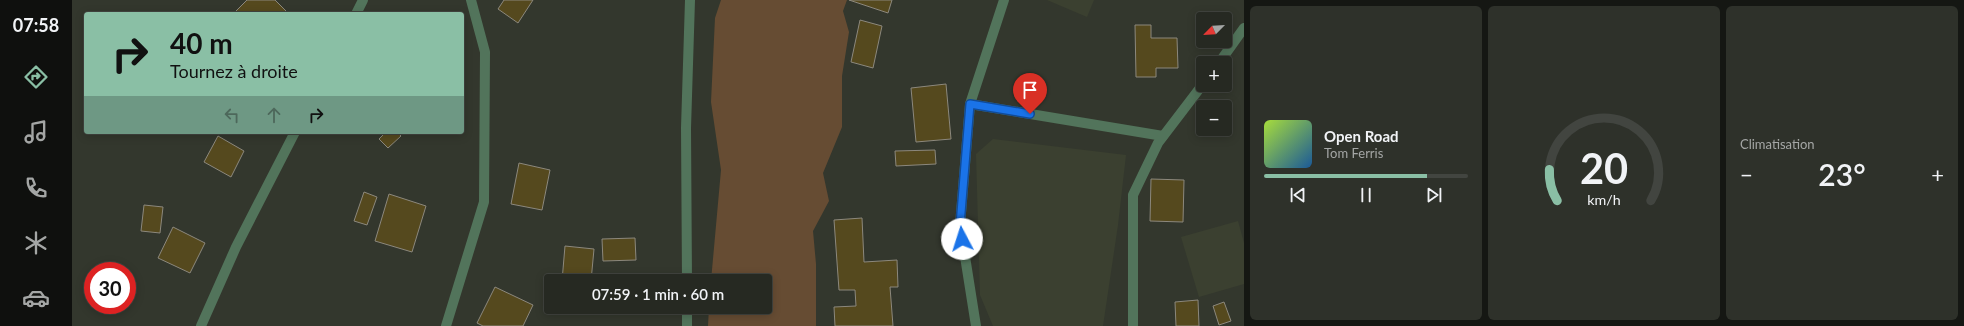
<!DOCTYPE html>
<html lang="fr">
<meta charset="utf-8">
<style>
:root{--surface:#262922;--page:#2e312a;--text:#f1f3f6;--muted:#a4a6a5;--line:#424540;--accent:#8abfa5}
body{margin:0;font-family:Lato,sans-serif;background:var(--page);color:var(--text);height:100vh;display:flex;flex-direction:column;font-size:15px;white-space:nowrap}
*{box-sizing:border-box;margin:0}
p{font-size:13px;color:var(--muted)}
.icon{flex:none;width:22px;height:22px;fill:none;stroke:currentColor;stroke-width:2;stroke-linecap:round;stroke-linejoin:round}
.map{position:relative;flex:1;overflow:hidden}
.side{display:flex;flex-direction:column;gap:6px;padding:6px;background:#151713;width:720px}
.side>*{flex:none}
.top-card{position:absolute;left:12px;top:12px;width:380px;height:122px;border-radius:4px;box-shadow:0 2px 10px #0003,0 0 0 1px var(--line);background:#8abfa5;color:#111;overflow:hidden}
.needle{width:26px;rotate:246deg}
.fabs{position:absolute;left:1124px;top:12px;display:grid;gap:8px}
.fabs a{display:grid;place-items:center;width:36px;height:36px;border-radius:4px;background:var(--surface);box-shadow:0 2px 10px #0003,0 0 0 1px var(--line);font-size:20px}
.speed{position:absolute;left:12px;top:262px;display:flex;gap:8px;font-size:20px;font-weight:700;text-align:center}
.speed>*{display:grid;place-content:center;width:52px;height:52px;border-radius:50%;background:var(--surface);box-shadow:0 2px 10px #0003,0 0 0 1px var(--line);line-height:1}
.speed .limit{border:6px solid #d22;background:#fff;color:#111}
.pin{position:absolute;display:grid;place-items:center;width:34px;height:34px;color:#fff;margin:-41px -17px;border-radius:50% 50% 50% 0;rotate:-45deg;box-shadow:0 0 4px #0007}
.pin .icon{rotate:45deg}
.me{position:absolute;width:44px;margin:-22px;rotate:355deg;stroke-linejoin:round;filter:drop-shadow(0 0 3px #0008)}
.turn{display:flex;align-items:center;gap:14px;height:84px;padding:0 20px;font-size:18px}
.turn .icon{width:52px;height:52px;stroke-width:2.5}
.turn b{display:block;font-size:28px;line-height:34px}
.lanes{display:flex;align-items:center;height:38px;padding:0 20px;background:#0003;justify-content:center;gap:20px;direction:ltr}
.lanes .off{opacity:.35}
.big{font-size:30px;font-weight:600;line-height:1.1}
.side .card{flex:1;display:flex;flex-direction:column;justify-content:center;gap:6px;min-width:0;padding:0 14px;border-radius:6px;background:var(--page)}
.side .dial{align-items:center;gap:0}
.dial svg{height:104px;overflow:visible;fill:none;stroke:var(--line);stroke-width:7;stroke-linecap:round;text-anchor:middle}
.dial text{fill:var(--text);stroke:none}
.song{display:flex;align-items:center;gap:12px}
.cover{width:48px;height:48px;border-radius:6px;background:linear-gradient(135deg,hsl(80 70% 55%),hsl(210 70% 35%))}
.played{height:4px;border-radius:2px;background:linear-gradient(90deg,var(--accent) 80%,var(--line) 80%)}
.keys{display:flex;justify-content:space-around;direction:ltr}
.heat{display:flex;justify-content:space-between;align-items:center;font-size:22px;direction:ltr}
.side .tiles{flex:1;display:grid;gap:6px;grid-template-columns:repeat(3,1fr)}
.trip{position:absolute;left:472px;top:274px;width:228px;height:40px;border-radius:4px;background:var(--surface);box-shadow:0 2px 10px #0003,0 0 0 1px var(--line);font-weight:600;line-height:40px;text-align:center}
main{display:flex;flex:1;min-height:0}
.tab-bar{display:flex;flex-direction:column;width:72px;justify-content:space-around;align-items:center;background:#0f100e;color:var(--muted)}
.tab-bar .icon{width:28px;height:28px}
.tab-bar .active{color:var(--accent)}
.tab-bar b{font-size:18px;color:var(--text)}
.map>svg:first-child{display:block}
</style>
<main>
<nav class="tab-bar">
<b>07:58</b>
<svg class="icon active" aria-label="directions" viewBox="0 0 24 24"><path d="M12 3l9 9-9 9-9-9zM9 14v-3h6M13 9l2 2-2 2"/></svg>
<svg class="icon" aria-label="music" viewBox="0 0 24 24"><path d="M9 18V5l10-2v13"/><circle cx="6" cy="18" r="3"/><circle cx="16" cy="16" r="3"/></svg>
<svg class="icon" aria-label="phone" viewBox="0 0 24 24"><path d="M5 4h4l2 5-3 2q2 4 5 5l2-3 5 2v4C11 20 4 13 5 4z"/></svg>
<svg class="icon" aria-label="climate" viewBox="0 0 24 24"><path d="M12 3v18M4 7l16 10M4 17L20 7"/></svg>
<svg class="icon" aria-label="car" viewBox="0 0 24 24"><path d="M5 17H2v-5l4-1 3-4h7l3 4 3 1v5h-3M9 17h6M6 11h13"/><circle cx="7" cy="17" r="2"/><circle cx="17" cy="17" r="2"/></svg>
</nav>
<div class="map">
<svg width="1172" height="326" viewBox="0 0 1172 326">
<rect width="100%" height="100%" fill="#33372d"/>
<g fill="#3b4030">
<polygon points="975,0 1022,0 1015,17"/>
<polygon points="921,139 1054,155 1046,225 1031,326 921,326 908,295 904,154"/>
<polygon points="1166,221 1172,243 1172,284 1127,297 1109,237"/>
</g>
<polygon fill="#664c33" points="649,0 775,0 771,11 777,32 770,76 770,127 751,173 757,201 741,231 744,264 744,326 636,326 637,307 693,307 693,281 639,281 649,170 639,102 643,18"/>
<g fill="#55491e" stroke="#8c887d">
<polygon points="175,0 203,0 214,11 211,14 163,14 162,13"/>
<polygon points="432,0 461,0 446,23 426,9"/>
<polygon points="777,0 820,0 816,13"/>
<polygon points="788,20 810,26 801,68 779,62"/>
<polygon points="1063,25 1079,25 1079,38 1105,38 1106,68 1084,68 1084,77 1064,77"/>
<polygon points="874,84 879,139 844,142 839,88"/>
<polygon points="314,132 325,132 329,136 316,148 307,139"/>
<polygon points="146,136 172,151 159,177 132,162"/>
<polygon points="863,150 864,164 824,166 823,151"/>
<polygon points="447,163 478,170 470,210 439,204"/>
<polygon points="1079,179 1112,180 1111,222 1078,221"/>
<polygon points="292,192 305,197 295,225 282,221"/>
<polygon points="317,194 354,206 340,252 303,241"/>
<polygon points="72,205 91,207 88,233 69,231"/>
<polygon points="790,218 792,262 825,260 826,287 818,287 821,326 763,326 762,307 784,306 783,290 767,290 762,220"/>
<polygon points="101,227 133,243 118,273 86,258"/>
<polygon points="563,238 564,260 531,261 530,239"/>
<polygon points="493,246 522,249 519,281 490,281"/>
<polygon points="423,287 461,305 451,326 411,326 405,323"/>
<polygon points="1126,300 1127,326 1104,326 1103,302"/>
<polygon points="1152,302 1159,321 1147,325 1141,306"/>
</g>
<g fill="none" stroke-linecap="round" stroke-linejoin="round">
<g stroke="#52745b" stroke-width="10">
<polyline points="284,14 291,0"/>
<polyline points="1147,63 1172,28"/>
<polyline points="898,104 1091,136"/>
<polyline points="615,281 614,128 618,0"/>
<polyline points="129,326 164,247 223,132"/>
<polyline points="374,326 412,202 413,52 399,0"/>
<polyline points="615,326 615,307"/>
<polyline points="904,326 888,225 898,104 932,0"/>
<polyline points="1061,326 1061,195 1086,143 1131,84"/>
</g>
</g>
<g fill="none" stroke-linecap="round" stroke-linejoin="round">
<defs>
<polyline id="route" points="890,239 888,225 898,104 958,114"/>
</defs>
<use href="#route" stroke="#114b97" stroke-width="10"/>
<use href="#route" stroke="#1a73e8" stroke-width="7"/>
</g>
</svg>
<div class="fabs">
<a><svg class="needle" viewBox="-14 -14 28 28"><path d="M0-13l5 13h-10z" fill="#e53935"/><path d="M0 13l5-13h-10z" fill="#a4a6a5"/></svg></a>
<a>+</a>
<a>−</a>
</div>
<div class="speed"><div class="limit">30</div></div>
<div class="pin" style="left:958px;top:114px;background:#d93025"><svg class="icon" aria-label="arrive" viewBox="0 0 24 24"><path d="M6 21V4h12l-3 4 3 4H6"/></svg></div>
<svg class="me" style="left:890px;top:239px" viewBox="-20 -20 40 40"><circle r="19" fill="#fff"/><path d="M0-13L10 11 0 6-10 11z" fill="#1a73e8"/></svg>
<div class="trip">07:59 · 1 min · 60 m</div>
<div class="top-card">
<div class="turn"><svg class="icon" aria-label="right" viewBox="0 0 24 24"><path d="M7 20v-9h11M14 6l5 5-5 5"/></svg><div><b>40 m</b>Tournez à droite</div></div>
<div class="lanes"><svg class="icon off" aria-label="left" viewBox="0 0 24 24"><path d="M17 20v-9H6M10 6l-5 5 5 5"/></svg><svg class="icon off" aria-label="ahead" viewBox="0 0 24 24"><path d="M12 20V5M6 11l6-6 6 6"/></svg><svg class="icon" aria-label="right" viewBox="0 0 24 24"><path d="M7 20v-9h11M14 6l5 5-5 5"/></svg></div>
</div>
</div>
<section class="side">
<div class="tiles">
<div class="card">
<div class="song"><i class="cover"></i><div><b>Open Road</b><p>Tom Ferris</p></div></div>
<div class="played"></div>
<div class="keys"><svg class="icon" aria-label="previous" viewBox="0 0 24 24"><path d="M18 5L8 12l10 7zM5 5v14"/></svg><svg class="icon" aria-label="pause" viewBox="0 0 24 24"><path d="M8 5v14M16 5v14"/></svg><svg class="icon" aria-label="next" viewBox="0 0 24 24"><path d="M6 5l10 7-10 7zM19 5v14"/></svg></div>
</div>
<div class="card dial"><svg viewBox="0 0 100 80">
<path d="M14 69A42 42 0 1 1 86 69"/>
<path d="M14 69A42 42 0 0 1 8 45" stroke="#8abfa5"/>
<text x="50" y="56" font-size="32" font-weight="700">20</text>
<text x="50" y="72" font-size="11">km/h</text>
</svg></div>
<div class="card"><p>Climatisation</p>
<div class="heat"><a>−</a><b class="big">23°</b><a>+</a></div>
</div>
</div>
</section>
</main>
